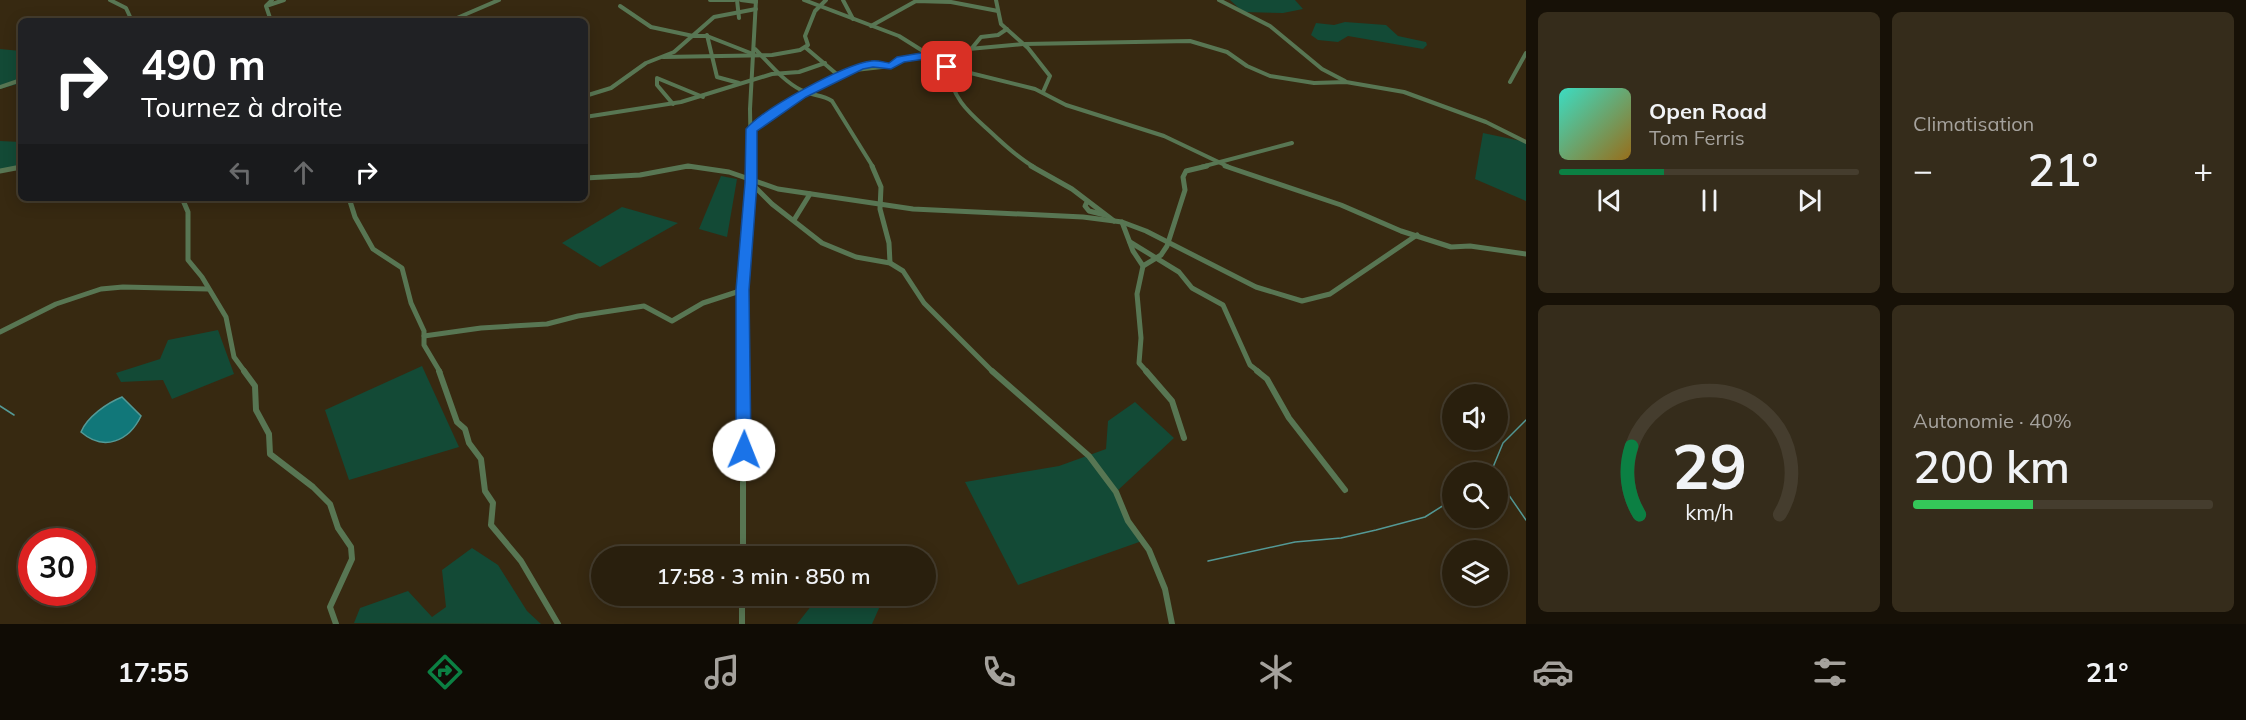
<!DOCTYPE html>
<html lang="fr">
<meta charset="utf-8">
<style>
:root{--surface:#291f0d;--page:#352c1b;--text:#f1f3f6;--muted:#a5a29d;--line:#453d2e;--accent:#0b8043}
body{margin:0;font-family:Mulish,sans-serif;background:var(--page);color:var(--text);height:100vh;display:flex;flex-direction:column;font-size:22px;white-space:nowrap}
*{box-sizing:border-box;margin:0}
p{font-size:20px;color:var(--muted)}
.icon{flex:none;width:33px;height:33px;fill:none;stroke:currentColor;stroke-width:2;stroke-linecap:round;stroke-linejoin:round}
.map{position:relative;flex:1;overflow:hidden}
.details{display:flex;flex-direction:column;gap:12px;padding:12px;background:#171107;width:720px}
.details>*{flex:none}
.guide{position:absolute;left:18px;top:18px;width:570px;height:183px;border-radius:9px;box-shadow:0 3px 15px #0003,0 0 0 2px var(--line);background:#202124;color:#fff;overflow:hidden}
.tools{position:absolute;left:1442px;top:384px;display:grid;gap:12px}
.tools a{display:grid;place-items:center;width:66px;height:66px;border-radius:50%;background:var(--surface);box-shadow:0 3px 15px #0003,0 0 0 2px var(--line);font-size:30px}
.speed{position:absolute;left:18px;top:528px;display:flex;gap:12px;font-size:30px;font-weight:700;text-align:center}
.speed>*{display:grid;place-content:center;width:78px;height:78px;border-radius:50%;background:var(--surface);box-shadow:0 3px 15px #0003,0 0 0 2px var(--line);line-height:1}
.speed .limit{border:9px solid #d22;background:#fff;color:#111}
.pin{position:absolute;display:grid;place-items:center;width:51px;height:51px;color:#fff;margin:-26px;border-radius:12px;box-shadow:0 3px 9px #0006}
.me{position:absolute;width:66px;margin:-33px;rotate:1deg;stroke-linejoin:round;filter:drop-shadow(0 0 4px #0008)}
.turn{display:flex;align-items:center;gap:21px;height:126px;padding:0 24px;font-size:27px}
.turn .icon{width:78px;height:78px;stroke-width:2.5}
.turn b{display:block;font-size:42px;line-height:51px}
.lanes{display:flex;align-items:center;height:57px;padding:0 24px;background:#0003;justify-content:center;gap:30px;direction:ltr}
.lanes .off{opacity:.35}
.big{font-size:45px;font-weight:600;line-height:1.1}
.details .tile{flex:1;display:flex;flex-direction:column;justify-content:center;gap:9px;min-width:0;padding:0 21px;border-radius:9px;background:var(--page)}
.details .dial{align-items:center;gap:0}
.dial svg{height:156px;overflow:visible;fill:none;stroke:var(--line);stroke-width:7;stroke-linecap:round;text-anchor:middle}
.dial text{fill:var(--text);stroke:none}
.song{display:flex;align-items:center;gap:18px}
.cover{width:72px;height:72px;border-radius:9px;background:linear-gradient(135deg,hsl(170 70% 55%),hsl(40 70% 35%))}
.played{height:6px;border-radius:3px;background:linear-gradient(90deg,var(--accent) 35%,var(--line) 35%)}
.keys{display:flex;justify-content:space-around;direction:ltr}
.heat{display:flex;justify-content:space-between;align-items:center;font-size:33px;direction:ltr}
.charge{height:9px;border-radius:4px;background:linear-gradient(90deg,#34c759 40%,var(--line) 0)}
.details .tiles{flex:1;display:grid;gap:12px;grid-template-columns:repeat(2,1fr)}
.trip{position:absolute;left:591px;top:546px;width:345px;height:60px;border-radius:30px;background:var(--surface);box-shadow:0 3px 15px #0003,0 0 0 2px var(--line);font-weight:600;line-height:60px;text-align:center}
.tabs{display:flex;height:96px;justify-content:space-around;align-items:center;background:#100c05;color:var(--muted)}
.tabs .icon{width:42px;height:42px}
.tabs .active{color:var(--accent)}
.tabs b{font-size:27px;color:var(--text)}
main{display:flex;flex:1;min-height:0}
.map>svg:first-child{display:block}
</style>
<main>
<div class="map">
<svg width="1526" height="624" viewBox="0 0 1526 624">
<rect width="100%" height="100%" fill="#372911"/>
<g fill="#134a36">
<polygon points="1230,0 1295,0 1303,9 1283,13 1243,12"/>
<polygon points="1345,22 1386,25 1398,36 1426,42 1427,45 1423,49 1348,36 1338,42 1318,40 1311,35 1316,23 1334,25"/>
<polygon points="0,49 21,51 21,83 0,89"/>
<polygon points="1483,133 1526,142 1526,201 1475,179"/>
<polygon points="0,141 21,142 21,167 0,171"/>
<polygon points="721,176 737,179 727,237 699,229"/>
<polygon points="622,207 678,223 600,267 562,243"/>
<polygon points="218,330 234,374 172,399 163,380 121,382 116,373 160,359 168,340"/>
<polygon points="422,366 459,447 349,480 325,410"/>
<polygon points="1135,402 1174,438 1116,492 1123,512 1142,541 1018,585 965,482 1059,466 1106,449 1108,421"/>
<polygon points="472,548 498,565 527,611 541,624 354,623 360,608 408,591 432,617 446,607 442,570"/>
<polygon points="819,596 881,596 884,597 872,624 797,624"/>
</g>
<path fill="#117779" stroke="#549996" stroke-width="1.5" d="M122,397l19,19c-12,25 -37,36 -60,16 6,-15 26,-29 41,-35z"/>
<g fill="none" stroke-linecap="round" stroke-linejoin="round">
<g stroke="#549996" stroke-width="1.5">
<polyline points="0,406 14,415"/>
<polyline points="1491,472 1503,443 1526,420"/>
<polyline points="1497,478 1526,520"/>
<polyline points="1208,561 1295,542 1341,538 1376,530 1425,517 1452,500"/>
</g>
<g stroke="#587653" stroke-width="4">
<polyline points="110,0 126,8 132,21"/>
<polyline points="710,0 734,0"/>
<polyline points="737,0 739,18"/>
<polyline points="741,0 756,2"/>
<polyline points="804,0 899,36 950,68 1035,89 1066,105 1164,136 1229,167"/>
<polyline points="843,0 853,19"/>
<polyline points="996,0 1001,24 1028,48 1050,76 1043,92"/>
<polyline points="1219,0 1270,26 1322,69 1345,81"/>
<polyline points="269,5 284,0"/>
<polyline points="620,6 651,27 693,36 707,36 753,54"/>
<polyline points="271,21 266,6 272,0"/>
<polyline points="450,21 499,0"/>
<polyline points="871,26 916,1 951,2 998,11"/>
<polyline points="707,35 717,77 739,83"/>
<polyline points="1024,44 1190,41 1227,52 1247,66 1270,76 1314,83 1346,82 1404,92 1486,122 1526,142"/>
<polyline points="806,48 839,76"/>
<polyline points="972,48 981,37 998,35 1007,29"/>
<path d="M755,49c14,14 28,32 46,41 10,6 21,4 31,11l41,66"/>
<polyline points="663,57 772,55 800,50 808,45 805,36 815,11 826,0"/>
<path d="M948,67c5,37 25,48 49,71 13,12 22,20 37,29"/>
<polyline points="1510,82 1526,53"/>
<polyline points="0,87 21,80"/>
<polyline points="585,96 611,88 646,63 674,52 714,17 756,9"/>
<polyline points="673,104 657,85 657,78 703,97"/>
<polyline points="585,117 681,102 772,74 799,72 825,63"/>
<polyline points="751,129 818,86 855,70 891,66 903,60 936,52 1023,44"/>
<polyline points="682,167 695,167"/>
<polyline points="751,167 750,109 756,0"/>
<polyline points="1201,167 1292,143"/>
</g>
<g stroke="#587653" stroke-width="5">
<polyline points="872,166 881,187 880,209 889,243 890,263"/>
<polyline points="1031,166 1072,189 1114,221"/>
<polyline points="1225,166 1341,205 1401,231 1451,247 1470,246 1526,254"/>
<polyline points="0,171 21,167"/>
<polyline points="585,178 640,175 688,166 729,172 778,189 913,209 1083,217 1122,222 1146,231 1256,287 1302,301 1330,294 1417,235"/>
<polyline points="751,183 772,204 822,243 856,257 890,263 903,271 924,303 993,372"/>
<polyline points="182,198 188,212 188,260 202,277 226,317 234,357 245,372"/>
<polyline points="349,198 355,217 373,249 402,268 411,303 424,331 424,345 440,372"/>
<polyline points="1087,202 1085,206 1089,211 1105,215"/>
<polyline points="794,220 810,194"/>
<polyline points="1122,222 1133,251 1143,266 1137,294 1141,338 1139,363 1147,372"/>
<polyline points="1130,242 1179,272 1192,288 1223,305 1250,365 1259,372"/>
<polyline points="1143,266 1161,255 1167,246 1185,190 1183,177 1186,171 1207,166"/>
<polyline points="0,332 56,304 101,289 123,287 208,289"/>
<polyline points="424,336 481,328 547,324 578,316 644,306 672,321 703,303 743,290"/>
<polyline points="743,372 743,290 751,166"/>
</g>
<g stroke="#587653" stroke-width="6">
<polyline points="244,371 255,386 256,410 269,434 270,454 313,487 330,504 338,528 351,547 352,559 330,607 336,624"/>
<polyline points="439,371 457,422 465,429 469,443 481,459 485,491 493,503 491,525 521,561 558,624"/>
<polyline points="743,371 743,556"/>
<polyline points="992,371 1089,456 1116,492 1128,521 1149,550 1165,589 1172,624"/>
<polyline points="1146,371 1172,401 1184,438"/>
<polyline points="1257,371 1267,379 1289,418 1345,490"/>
<polyline points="742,596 742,624"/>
</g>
</g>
<path fill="#1a73e8" stroke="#114b97" stroke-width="1.5" d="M927,52l25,15 -9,2 -18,-10 -21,3 -13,7 -18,-2 -10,2 -57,28 -49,34v52l-8,107 2,160 -2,5h-11l-2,-5v-160l9,-107 1,-54c18,-21 97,-64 125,-68 6,-1 12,1 18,2l8,-6z"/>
</svg>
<div class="tools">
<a><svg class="icon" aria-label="sound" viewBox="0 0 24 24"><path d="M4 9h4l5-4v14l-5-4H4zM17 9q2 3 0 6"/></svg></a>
<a><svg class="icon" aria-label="search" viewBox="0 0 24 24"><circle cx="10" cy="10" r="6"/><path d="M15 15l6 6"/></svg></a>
<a><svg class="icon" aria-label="layers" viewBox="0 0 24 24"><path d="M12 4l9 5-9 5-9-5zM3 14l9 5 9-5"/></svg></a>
</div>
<div class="speed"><div class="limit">30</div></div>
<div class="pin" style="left:947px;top:67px;background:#d93025"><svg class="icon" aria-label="arrive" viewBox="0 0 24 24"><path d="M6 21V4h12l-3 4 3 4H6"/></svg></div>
<svg class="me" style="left:744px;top:450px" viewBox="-20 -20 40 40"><circle r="19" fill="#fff"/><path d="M0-13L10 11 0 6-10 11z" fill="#1a73e8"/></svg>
<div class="trip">17:58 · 3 min · 850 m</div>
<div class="guide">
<div class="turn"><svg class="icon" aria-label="right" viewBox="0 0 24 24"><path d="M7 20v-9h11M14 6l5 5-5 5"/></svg><div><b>490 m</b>Tournez à droite</div></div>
<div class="lanes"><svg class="icon off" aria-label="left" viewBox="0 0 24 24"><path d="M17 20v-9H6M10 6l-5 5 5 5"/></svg><svg class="icon off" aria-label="ahead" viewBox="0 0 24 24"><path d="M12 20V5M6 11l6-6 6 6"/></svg><svg class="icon" aria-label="right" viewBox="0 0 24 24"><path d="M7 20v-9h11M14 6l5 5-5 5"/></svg></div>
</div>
</div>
<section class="details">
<div class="tiles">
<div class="tile">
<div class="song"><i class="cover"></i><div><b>Open Road</b><p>Tom Ferris</p></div></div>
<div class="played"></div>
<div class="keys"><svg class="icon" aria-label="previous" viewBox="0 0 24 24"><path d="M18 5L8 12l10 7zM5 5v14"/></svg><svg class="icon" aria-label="pause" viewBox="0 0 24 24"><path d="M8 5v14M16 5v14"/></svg><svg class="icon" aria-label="next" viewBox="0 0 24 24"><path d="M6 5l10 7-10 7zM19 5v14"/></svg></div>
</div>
<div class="tile"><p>Climatisation</p>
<div class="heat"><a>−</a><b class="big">21°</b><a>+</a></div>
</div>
<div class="tile dial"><svg viewBox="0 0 100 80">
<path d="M14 69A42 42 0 1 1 86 69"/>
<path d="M14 69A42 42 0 0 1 10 34" stroke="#0b8043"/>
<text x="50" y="56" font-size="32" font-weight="700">29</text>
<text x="50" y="72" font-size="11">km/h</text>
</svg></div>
<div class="tile"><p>Autonomie · 40%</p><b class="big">200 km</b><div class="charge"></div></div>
</div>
</section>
</main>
<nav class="tabs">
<b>17:55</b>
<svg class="icon active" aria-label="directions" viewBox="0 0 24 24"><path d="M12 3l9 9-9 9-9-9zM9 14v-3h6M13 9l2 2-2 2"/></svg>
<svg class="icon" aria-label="music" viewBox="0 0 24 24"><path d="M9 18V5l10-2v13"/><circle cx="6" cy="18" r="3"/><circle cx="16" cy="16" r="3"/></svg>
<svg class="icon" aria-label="phone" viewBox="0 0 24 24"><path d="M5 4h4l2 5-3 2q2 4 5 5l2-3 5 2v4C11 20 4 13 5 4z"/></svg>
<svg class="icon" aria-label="climate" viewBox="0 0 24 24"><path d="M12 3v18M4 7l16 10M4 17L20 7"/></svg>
<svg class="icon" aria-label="car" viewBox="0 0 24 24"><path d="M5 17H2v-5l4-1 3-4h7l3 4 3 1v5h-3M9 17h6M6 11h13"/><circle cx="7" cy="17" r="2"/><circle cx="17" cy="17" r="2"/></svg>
<svg class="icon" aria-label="filters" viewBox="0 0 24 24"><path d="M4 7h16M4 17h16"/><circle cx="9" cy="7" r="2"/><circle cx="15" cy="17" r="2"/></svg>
<b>21°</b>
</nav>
